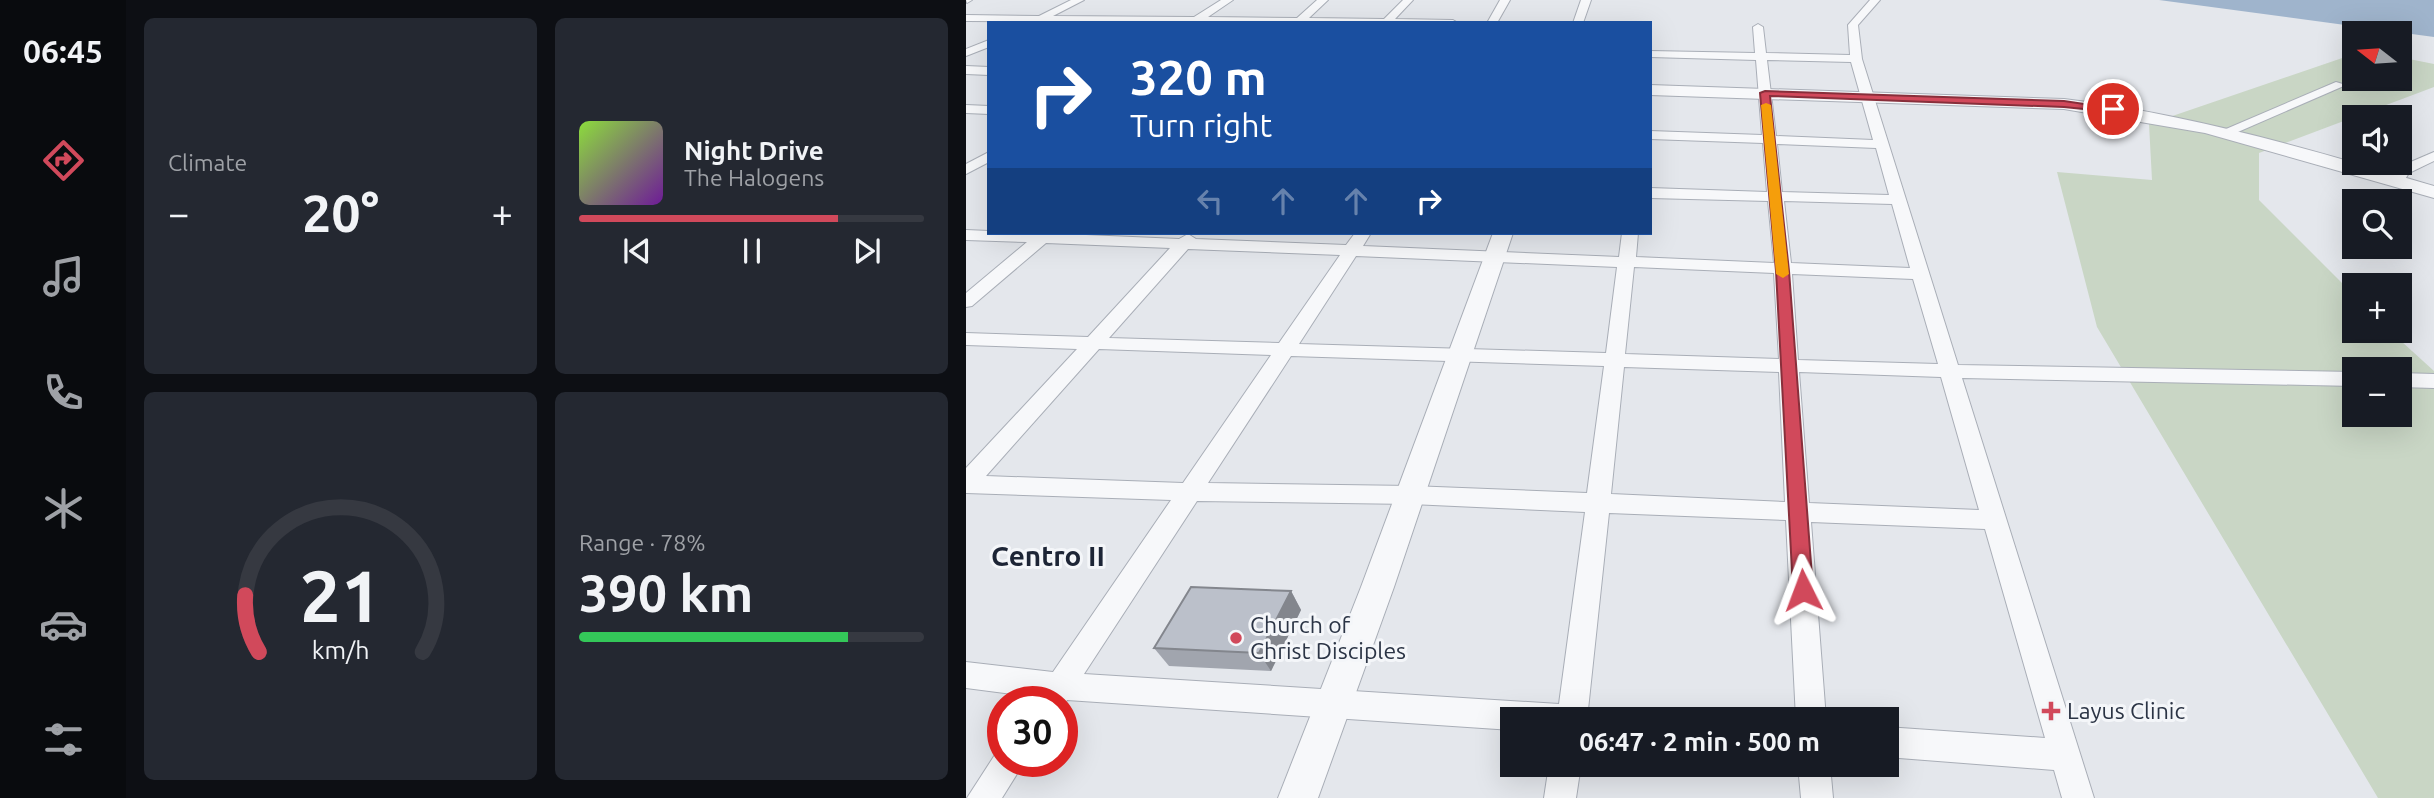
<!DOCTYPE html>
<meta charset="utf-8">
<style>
:root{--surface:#171b24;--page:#242831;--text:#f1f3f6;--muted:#9ea1a6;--line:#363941;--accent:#d1495b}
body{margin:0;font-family:Ubuntu,sans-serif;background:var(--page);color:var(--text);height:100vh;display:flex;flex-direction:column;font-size:26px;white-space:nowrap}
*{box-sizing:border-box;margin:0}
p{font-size:23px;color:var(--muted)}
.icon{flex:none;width:38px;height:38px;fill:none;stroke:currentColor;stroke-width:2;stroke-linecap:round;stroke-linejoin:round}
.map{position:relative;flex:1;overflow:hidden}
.panel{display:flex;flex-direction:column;gap:18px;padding:18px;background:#0d0f14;width:840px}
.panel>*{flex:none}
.hud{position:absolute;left:21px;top:21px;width:665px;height:214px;border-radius:0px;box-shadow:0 7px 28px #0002;background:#1a4fa0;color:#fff;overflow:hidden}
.needle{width:46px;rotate:287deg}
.tools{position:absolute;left:1376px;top:21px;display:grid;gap:14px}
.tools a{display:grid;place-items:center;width:70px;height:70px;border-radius:0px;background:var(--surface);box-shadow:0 7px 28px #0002;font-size:35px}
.speed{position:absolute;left:21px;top:686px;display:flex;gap:14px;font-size:35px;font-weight:700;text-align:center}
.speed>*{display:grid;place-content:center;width:91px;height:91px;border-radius:50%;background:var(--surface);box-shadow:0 7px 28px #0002;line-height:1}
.speed .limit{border:10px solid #d22;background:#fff;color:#111}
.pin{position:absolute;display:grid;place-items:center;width:60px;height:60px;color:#fff;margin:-30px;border:4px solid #fff;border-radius:50%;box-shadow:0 2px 7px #0007}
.me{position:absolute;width:77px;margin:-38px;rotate:357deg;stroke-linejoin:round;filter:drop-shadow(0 0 5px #0008)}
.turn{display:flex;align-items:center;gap:24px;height:147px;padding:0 28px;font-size:32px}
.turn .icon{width:91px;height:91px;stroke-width:2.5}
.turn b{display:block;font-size:49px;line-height:60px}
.lanes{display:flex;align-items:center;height:66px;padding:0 28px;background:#0003;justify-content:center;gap:35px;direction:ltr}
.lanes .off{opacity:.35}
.big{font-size:52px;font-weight:600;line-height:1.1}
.panel .tile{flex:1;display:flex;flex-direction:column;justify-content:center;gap:10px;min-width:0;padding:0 24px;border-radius:10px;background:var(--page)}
.panel .dial{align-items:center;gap:0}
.dial svg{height:182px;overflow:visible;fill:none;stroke:var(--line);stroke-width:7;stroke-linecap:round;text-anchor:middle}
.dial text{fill:var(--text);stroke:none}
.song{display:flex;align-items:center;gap:21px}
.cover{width:84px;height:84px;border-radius:10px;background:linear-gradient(135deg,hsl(90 70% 55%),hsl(280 70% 35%))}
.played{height:7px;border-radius:4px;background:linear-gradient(90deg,var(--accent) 75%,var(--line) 75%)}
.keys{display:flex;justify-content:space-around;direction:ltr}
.heat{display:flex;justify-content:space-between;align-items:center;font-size:38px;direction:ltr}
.charge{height:10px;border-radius:5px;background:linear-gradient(90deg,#34c759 78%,var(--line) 0)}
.panel .tiles{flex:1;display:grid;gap:18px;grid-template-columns:repeat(2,1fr)}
.trip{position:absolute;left:534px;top:707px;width:399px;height:70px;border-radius:0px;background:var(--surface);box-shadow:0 7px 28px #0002;font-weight:600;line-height:70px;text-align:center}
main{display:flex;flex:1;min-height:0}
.dock{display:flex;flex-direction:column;width:126px;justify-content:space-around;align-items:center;background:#090b0e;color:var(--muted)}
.dock .icon{width:49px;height:49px}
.dock .current{color:var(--accent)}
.dock b{font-size:32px;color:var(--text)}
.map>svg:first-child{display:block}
</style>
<main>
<nav class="dock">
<b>06:45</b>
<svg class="icon current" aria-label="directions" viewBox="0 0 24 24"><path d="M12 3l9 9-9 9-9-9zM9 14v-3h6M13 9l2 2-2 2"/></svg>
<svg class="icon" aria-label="music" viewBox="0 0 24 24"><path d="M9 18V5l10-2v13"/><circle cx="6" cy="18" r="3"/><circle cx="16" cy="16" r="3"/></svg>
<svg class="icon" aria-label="phone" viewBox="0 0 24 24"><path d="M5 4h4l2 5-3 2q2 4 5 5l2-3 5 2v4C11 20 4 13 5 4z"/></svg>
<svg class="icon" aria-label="climate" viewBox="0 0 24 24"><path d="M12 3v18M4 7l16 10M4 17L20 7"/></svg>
<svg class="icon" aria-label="car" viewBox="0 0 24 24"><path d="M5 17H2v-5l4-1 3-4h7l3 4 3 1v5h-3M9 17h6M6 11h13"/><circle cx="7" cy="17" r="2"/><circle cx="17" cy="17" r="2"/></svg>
<svg class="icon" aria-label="filters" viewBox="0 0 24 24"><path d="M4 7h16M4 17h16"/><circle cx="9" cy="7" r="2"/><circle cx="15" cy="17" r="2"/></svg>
</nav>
<section class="panel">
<div class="tiles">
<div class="tile"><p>Climate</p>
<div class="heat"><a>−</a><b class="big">20°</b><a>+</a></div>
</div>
<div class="tile">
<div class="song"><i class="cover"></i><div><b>Night Drive</b><p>The Halogens</p></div></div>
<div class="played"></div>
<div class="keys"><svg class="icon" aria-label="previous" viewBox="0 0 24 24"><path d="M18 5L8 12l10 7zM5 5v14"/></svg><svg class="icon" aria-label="pause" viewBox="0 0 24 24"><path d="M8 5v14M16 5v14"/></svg><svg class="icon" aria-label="next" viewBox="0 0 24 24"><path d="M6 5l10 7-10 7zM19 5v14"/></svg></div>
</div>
<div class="tile dial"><svg viewBox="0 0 100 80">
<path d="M14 69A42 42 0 1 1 86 69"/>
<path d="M14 69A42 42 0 0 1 8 44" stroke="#d1495b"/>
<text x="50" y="56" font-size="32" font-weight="700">21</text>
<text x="50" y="72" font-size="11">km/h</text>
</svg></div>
<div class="tile"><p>Range · 78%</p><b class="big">390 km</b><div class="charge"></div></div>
</div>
</section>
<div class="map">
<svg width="1468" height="798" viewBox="0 0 1468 798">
<rect width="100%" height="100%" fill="#e4e7ec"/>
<path fill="#c9d6c5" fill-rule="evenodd" d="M1388,54v25h45v-22l35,7v23l-175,66v47l95,95v36h36l44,40v427h-56l-281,-471 -40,-155 95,8 -3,-56zM1388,369h45v46h-45z"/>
<polygon fill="#9fb4cc" points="1193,0 1468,0 1468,37"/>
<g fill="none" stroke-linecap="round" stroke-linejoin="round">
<defs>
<g id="minor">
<polygon points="0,0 6,0 1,3"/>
<polygon points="105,0 118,0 87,16 228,17 255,0 267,0 242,17 331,18 351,0 362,0 343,18 418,19 437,0 447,0 429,19 487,20 492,23 0,21 0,15 73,16"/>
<polygon points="534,0 544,0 531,23 521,23"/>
<polygon points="615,0 625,0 617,23 607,23"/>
<path d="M904,0h10l-22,25 4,34 96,306 396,7v14l-392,-8 132,420h-32l-8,-28 -168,-13v-30l159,11 -60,-209 -174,-7 15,197h-30l-10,-199 -177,-7 -22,206h-75v11l-445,-30 -5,8v-6h-28l2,-5 -70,-9v-26l87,10 118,-172 -205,-7v-25l111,-119 -111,-4v-12l122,4 82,-89 -124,-5 -74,63 -6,1v-14l61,-51 -61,-2v-10l213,9 9,-5 8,5 150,6 9,-12h16l-8,13 256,11 3,-24h16l-2,24 138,6 -6,-62 -118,-3v-10l117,4 -4,-49 -113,-4v-8l112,4 -6,-75 -106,-3v-6l105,2 -2,-26 5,-3 5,3 3,26 84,2 -2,-30zM801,60l84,2 22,78 -97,-4zM811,144l99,4 13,47 -107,-3zM818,201l108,3 18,64 -119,-5zM222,249l152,6 -61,88 -170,-5zM390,256l261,11 -11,86 -307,-9zM668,267l140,6 5,86 -154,-5zM826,274l121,5 25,85 -140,-4zM133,349l172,6 -88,128 -197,-7zM325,356l313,10 -17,127 -176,-7 -203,-3zM658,367l155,5 6,130 -174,-8zM833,372l142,5 38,133 -170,-7zM231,501l214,3 174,8 -26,192 -475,-30z"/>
<polygon points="23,40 23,47 0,56 0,49"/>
<polygon points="1370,82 1380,85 1265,135 1253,132"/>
<polygon points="0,105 23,106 23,114 0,113"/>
<polygon points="23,152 23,162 0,174 0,164"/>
<polygon points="1468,152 1468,161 1443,173 1436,184 1426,184 1424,181 1433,167"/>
<polygon points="1433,373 1468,374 1468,388 1433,387"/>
<polygon points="37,748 37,761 59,761 36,798 1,798 32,750"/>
<polygon points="583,765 615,765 610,798 578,798"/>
<polygon points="832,765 864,765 867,798 835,798"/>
</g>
<g id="tertiary">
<polygon points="0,66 23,67 23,75 0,74"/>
<path d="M684,85l414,14c127,15 248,51 370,87v12l-229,-65 -141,-24 -414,-14z"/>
<polygon points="527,233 547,233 428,587 352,798 312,798 395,587"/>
</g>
</defs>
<use href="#minor" stroke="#a9aeb7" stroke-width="2"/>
<use href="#tertiary" stroke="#a9aeb7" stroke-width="2"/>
<use href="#minor" fill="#f7f8fa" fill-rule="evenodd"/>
<use href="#tertiary" fill="#f7f8fa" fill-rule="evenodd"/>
</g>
<polygon fill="#a1a5ae" points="325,591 335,610 305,671 203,666 188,648"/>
<polygon fill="#83868d" points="325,591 335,610 305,671 293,653"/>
<polygon fill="#bbc0ca" stroke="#83868d" stroke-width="2" points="225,587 325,591 293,653 188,648"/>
<polygon fill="#d1495b" stroke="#882f3b" stroke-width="2" points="799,91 1098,101 1152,109 1147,112 1098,107 804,96 823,271 847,590 844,596 837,598 830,596 827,590 810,271 794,93"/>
<polygon fill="#f59e0b" points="800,103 805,105 823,274 817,278 810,274 795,105"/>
<g fill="#d1495b" stroke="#f4f6f9" stroke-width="2.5">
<circle cx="270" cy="638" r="7"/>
<path d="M1081.5 700.5h7v7h7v7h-7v7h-7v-7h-7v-7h7z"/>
</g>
<g text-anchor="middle" stroke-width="6" stroke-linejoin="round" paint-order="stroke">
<g font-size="23" fill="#2b3445" stroke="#f4f6f9" text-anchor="start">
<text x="284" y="633">Church of<tspan x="284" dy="26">Christ Disciples</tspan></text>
<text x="1101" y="719">Layus Clinic</text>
</g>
<g font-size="28" font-weight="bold" fill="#1d2536" stroke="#f4f6f9">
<text x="82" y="566">Centro II</text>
</g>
</g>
</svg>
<div class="tools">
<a><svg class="needle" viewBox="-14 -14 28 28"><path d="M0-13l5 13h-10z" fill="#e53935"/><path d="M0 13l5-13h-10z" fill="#9ea1a6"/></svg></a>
<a><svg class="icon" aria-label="sound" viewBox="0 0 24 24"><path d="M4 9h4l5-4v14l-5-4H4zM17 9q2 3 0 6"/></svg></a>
<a><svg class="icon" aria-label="search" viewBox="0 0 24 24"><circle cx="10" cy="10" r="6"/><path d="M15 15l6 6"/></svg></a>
<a>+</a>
<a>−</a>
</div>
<div class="speed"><div class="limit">30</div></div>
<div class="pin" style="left:1147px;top:109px;background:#d93025"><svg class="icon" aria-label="arrive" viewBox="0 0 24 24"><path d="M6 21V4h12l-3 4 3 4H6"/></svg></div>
<svg class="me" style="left:837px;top:590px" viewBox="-20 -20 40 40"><path d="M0-17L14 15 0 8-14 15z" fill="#d1495b" stroke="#fff" stroke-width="4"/></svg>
<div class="trip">06:47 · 2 min · 500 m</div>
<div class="hud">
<div class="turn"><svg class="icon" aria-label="right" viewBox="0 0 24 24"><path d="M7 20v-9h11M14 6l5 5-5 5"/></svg><div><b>320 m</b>Turn right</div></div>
<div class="lanes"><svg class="icon off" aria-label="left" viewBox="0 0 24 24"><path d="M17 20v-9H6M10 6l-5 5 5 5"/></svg><svg class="icon off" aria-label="ahead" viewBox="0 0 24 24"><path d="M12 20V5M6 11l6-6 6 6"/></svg><svg class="icon off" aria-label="ahead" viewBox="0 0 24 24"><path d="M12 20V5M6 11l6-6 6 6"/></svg><svg class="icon" aria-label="right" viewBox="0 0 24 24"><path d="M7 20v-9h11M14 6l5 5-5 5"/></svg></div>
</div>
</div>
</main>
